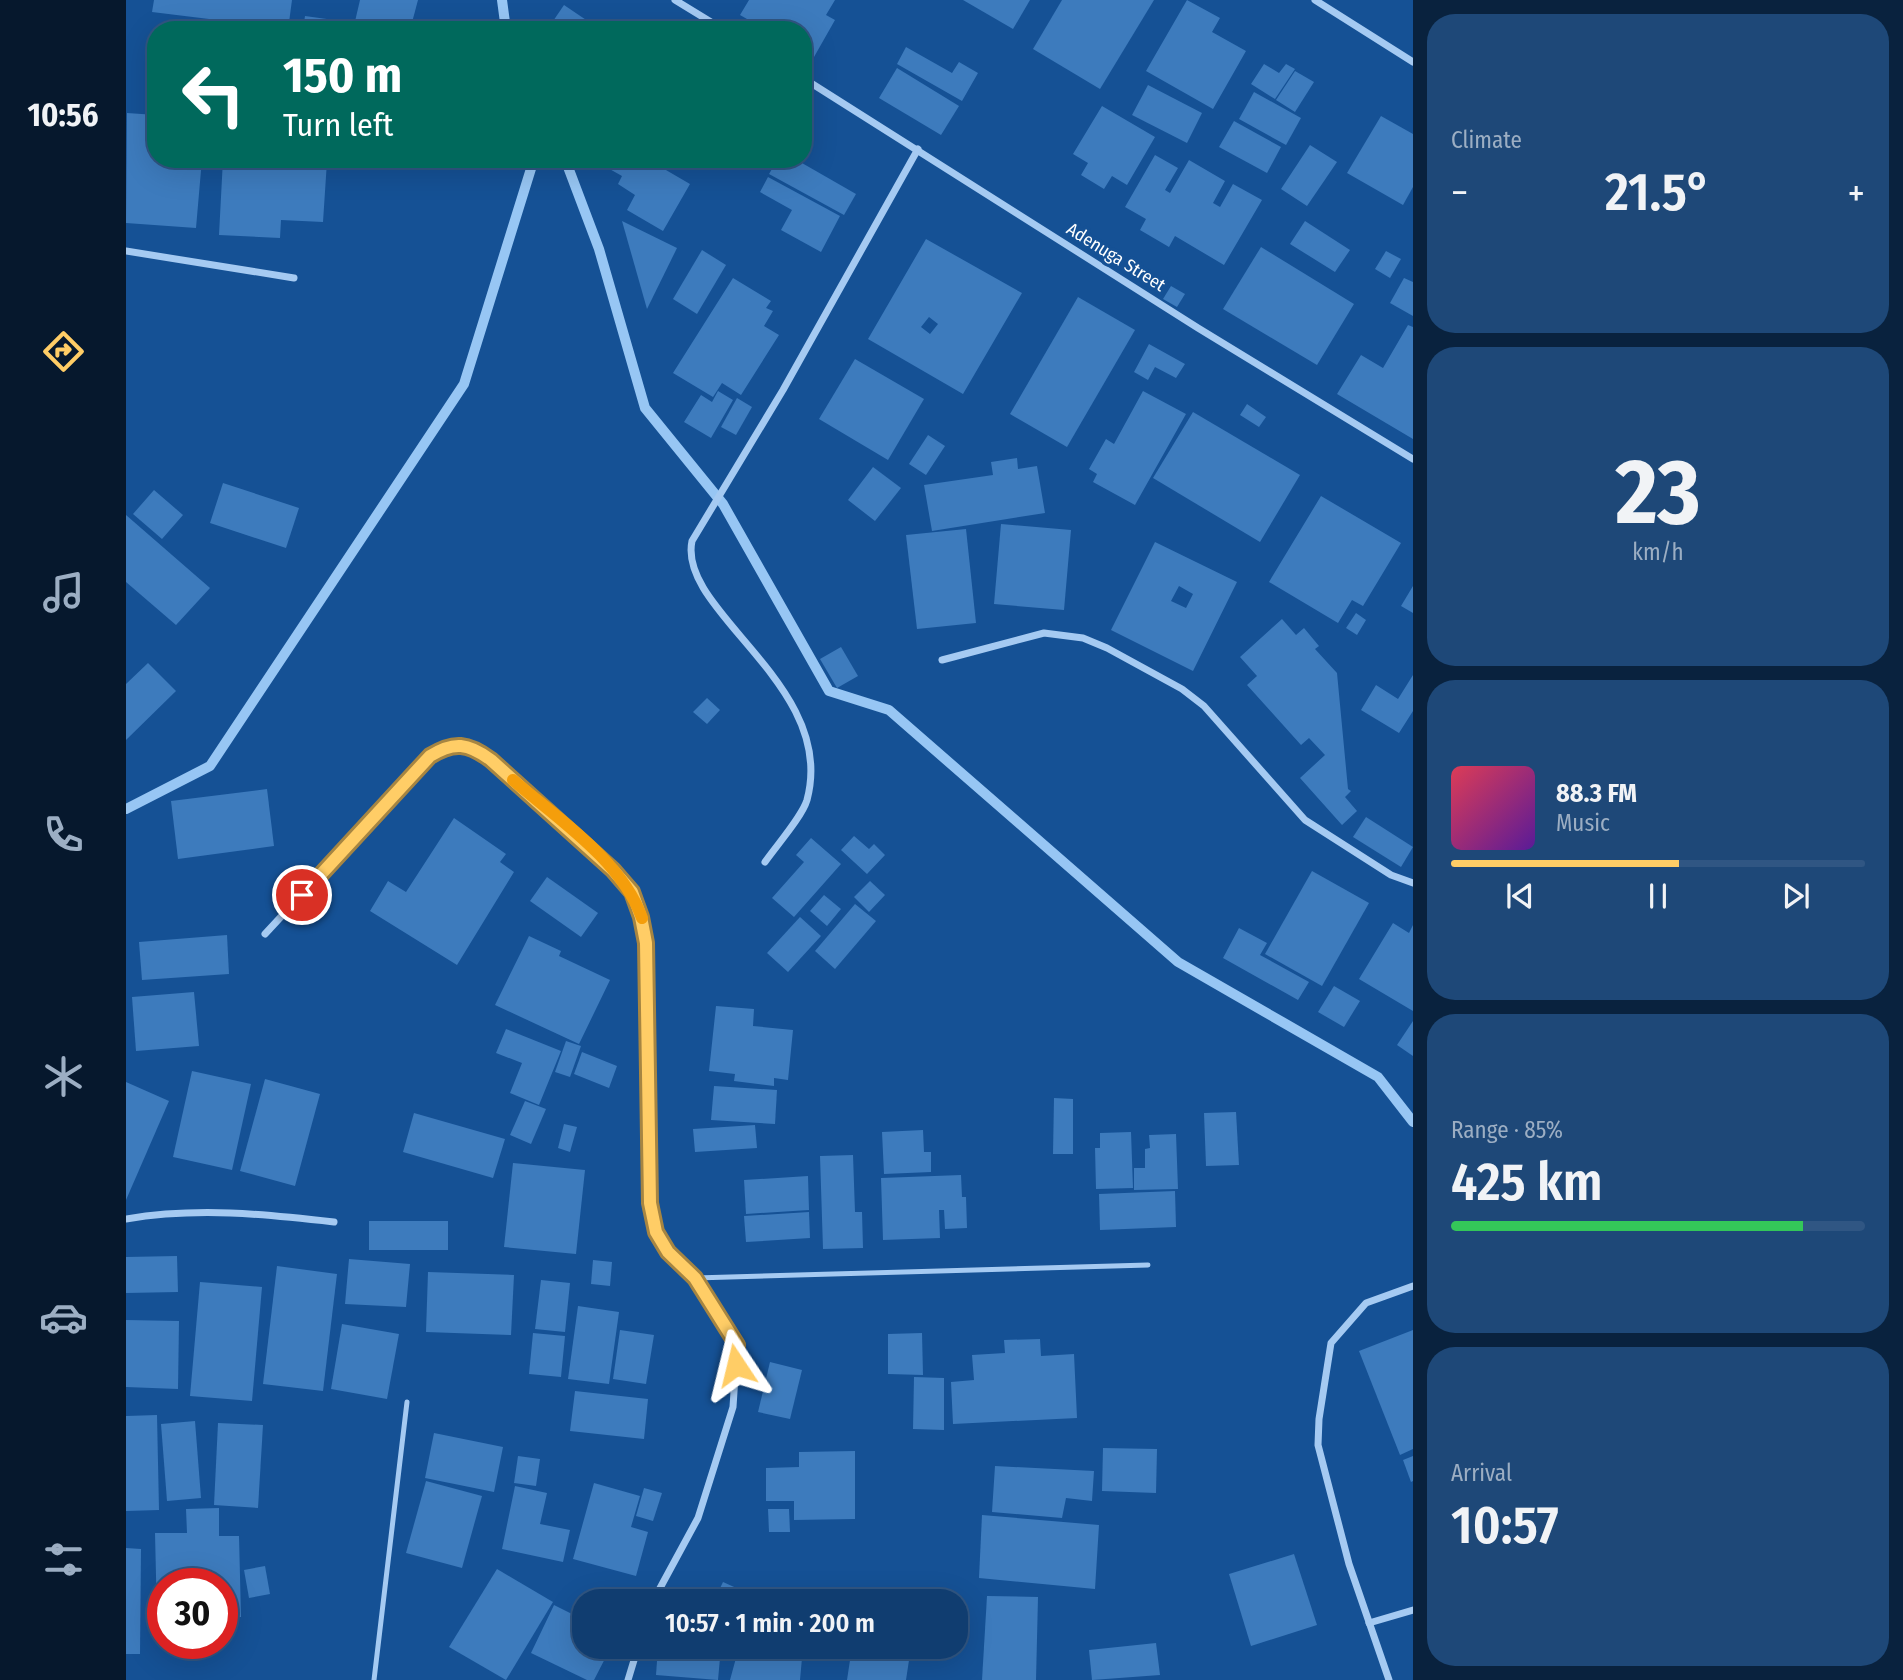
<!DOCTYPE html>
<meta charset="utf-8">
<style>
:root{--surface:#103d70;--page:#1e4878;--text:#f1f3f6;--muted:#9caec3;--line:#305683;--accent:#ffcd66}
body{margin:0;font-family:"Fira Sans Condensed",sans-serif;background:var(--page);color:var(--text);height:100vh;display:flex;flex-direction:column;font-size:26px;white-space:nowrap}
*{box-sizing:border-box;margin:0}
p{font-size:23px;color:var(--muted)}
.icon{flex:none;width:38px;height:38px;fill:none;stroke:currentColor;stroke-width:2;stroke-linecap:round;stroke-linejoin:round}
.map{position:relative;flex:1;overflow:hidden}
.sheet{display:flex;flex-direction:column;gap:14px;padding:14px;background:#09223e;width:490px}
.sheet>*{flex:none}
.guide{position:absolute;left:21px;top:21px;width:665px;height:147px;border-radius:28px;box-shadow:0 7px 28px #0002,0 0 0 2px var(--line);background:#00695c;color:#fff;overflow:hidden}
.speed{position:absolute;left:21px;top:1568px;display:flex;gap:14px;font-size:35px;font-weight:700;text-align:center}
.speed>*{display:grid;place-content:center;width:91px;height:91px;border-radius:50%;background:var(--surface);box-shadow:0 7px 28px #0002,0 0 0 2px var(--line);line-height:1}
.speed .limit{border:10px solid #d22;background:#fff;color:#111}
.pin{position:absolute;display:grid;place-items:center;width:60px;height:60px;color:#fff;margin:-30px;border:4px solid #fff;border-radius:50%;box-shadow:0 2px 7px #0007}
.me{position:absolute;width:77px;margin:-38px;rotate:350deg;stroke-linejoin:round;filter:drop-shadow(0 0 5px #0008)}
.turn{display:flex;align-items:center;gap:24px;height:147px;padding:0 21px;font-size:32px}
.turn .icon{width:91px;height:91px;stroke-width:2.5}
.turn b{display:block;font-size:49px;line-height:60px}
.big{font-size:52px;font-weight:600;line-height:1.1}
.sheet .tile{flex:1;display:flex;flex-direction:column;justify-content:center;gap:10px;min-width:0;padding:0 24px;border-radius:28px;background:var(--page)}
.sheet .dial{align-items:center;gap:0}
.dial b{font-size:91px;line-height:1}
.song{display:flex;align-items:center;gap:21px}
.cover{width:84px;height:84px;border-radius:10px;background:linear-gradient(135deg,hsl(350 70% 55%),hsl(270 70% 35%))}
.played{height:7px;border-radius:4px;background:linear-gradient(90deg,var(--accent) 55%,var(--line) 55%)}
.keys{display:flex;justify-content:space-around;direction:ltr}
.heat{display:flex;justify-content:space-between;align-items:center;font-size:38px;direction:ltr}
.charge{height:10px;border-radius:5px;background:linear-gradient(90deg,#34c759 85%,var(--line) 0)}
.trip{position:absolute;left:446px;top:1589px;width:396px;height:70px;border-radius:28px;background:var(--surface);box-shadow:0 7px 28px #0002,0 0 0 2px var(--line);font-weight:600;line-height:70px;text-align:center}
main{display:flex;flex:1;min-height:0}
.menu{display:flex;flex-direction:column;width:126px;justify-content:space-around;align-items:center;background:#06182d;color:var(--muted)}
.menu .icon{width:49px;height:49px}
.menu .on{color:var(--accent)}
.menu b{font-size:32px;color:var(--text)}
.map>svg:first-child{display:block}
</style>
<main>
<nav class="menu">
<b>10:56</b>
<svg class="icon on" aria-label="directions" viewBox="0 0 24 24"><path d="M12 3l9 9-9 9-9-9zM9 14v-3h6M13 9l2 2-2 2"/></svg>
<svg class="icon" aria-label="music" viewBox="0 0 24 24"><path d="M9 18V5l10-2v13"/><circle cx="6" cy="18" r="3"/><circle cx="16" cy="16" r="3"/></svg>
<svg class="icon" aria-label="phone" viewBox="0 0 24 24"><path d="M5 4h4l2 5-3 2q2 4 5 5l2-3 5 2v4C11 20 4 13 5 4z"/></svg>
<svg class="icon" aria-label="climate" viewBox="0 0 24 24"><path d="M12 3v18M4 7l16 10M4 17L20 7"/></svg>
<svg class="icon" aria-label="car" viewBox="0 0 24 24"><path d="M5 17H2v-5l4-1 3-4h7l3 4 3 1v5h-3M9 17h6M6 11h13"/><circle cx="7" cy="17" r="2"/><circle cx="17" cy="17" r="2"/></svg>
<svg class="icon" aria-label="filters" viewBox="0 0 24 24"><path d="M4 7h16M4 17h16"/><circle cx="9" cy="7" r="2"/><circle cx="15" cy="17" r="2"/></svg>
</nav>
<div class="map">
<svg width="1287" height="1680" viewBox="0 0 1287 1680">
<rect width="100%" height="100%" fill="#155195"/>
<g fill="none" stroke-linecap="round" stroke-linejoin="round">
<g stroke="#97c6f4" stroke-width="10">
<polyline points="376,0 380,30"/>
<polyline points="439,159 473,249 519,408 597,504 703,691 763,710 1052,962 1252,1077 1287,1122"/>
<polyline points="0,809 84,766 338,384 408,159"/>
</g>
</g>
<g fill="#3d7bbd" fill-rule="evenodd">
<polygon points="28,0 166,0 162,30 82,30 83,19 26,12"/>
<polygon points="234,0 292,0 284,30 227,30"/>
<polygon points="623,0 709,0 700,15 709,20 688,57 677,51 677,30 640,30 614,15"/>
<polygon points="837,0 904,0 887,29"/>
<polygon points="936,0 1028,0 974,89 907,49"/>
<polygon points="1061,0 1094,18 1086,32 1120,51 1087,109 1020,71"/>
<polygon points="438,5 475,30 421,30"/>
<polygon points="179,16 208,20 207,30 177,30"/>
<polygon points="780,47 826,73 833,62 852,73 836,101 771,64"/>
<polygon points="1138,64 1153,73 1160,64 1169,69 1149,99 1125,84"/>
<polygon points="771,68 833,106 815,135 753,98"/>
<polygon points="1169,71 1188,82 1169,112 1150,100"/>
<polygon points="1022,85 1076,113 1061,143 1006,115"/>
<polygon points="1128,92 1175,118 1160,145 1113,119"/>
<polygon points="976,106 1029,137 1001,185 986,176 978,189 955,175 962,163 947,154"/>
<polygon points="1,113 30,115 30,159 76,159 70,228 0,223"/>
<polygon points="1255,116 1287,134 1287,187 1277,205 1221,173"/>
<polygon points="1108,121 1155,147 1141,173 1093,147"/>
<polygon points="1184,145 1211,162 1181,206 1155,189"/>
<polygon points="1029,155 1052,168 1039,190 1044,193 1063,160 1099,181 1087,203 1094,207 1107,184 1136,200 1098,265 1049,236 1043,247 1014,230 1020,219 999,207"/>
<polygon points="97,159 201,161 197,222 155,220 154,238 93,235"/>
<polygon points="473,159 521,159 564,184 537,231 501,210 509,195 492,184 496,176 471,162"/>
<polygon points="652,159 669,159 730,194 718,215 643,174"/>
<polygon points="642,177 714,216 695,252 655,230 666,210 634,192"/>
<polygon points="496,221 551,248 521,309"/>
<polygon points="1179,221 1224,250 1209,272 1164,244"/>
<path d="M800,239l96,54 -59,101 -95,-55zM803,317l9,7 -8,10 -9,-7z"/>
<polygon points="1135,247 1228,304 1191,365 1097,309"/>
<polygon points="576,250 600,265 571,314 547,299"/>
<polygon points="1260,251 1275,259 1264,278 1249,269"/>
<polygon points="607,278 645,301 640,308 647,311 638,326 653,335 615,395 596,383 587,397 547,373"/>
<polygon points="1278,278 1287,282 1287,316 1264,303"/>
<polygon points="1045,286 1059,294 1051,307 1037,299"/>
<polygon points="952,297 1009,330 941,447 884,414"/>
<polygon points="1282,325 1287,327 1287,439 1211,394 1235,355 1257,368"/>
<polygon points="1023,344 1059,364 1050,378 1029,367 1022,380 1008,372"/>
<polygon points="729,359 798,399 762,460 693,419"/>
<polygon points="592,391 607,400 585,438 558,422 575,395 586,402"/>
<polygon points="1017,391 1060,414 1009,505 967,482 971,474 963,469 980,439 988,444"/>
<polygon points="611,398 626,407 610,435 595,427"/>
<polygon points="1121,404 1140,417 1133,427 1114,415"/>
<polygon points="1067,412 1174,475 1134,542 1027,478"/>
<polygon points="802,435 819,446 800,475 783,464"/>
<polygon points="891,458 892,469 911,466 919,513 806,531 798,485 867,475 865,462"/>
<polygon points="747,467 775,488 749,521 722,500"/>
<polygon points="97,483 173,508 160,548 84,523"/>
<polygon points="28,490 57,515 36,539 7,514"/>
<polygon points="1195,496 1275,543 1237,606 1226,600 1212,623 1143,582"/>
<polygon points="0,515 84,588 50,625 0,582"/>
<polygon points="875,524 945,530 938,610 868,604"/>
<polygon points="840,529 850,623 791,629 780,535"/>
<path d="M1029,542l82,40 -44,89 -82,-41zM1053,586l14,8 -7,14 -15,-7z"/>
<polygon points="1287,586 1287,613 1275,606"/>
<polygon points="1230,613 1240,620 1231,635 1220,628"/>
<polygon points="1156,619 1170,635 1178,628 1193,646 1189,649 1211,673 1222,789 1225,791 1219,797 1231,811 1216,825 1174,778 1199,755 1183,738 1175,745 1121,685 1131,676 1114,657"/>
<polygon points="715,647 732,676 711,688 694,659"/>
<polygon points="22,663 50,691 0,740 0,684"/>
<polygon points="1287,675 1287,711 1273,733 1235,710 1250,685 1272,699"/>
<polygon points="581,698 594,710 581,724 567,712"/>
<polygon points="141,789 148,846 52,859 45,801"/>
<polygon points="1240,817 1287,847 1275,867 1227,837"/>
<polygon points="328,818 380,854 374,862 388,872 331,965 244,911 262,881 280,892"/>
<polygon points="728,836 743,849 748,844 759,855 741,874 715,850"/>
<polygon points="685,838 715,864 668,917 646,898 678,862 670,855"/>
<polygon points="1186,871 1243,903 1196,986 1139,954"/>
<polygon points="421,877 472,913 455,937 404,901"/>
<polygon points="744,881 759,895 743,912 728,897"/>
<polygon points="698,895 715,909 701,926 684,911"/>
<polygon points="729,904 750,921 709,969 689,951"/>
<polygon points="674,917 695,936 662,972 641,953"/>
<polygon points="1267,923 1283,933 1287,925 1287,1011 1233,979"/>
<polygon points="1113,928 1141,943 1134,955 1183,982 1172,1000 1097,958"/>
<polygon points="101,935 103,974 16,980 13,942"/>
<polygon points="403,936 435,951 433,956 484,980 453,1044 369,1005"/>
<polygon points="1208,986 1234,1001 1218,1027 1192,1012"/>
<polygon points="68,992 73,1046 10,1051 6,997"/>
<polygon points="590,1006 628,1009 627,1026 667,1030 662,1080 648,1078 648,1086 608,1081 609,1074 583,1071"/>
<polygon points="1287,1021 1287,1056 1271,1045"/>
<polygon points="380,1029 435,1051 413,1105 384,1093 396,1063 370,1053"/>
<polygon points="440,1041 455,1046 444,1077 429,1072"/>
<polygon points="456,1052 491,1066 483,1088 448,1074"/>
<polygon points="66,1071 125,1084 106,1170 47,1157"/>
<polygon points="139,1079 194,1094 169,1186 114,1171"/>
<polygon points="0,1082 43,1101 0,1200"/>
<polygon points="588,1086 651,1090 649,1124 585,1120"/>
<polygon points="928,1098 947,1099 947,1154 927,1154"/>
<polygon points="399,1101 420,1109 405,1144 384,1135"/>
<polygon points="1110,1112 1113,1165 1080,1166 1078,1113"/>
<polygon points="288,1113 379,1139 367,1178 277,1152"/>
<polygon points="438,1124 451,1127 444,1152 432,1148"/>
<polygon points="629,1125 631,1148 569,1152 567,1129"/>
<polygon points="797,1130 798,1152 805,1152 805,1172 758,1174 756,1132"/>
<polygon points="1005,1132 1007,1188 970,1189 969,1148 974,1148 974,1133"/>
<polygon points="1050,1134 1052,1189 1008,1190 1008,1168 1019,1168 1019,1149 1024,1148 1023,1135"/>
<polygon points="727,1155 729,1212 736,1212 737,1248 697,1249 694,1156"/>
<polygon points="387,1163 459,1170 450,1254 378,1247"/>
<polygon points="835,1175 836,1197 840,1197 841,1228 819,1229 818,1210 813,1210 814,1238 757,1240 755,1178"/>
<polygon points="682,1176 683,1210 620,1214 618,1180"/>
<polygon points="1049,1191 1050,1227 974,1230 973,1194"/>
<polygon points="683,1212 684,1238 620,1242 618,1216"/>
<rect x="243" y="1221" width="79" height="29"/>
<polygon points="51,1256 52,1292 0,1293 0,1257"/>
<polygon points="223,1259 284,1264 280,1307 219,1304"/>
<polygon points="467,1260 486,1262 484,1286 465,1284"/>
<polygon points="151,1266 211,1274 197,1391 137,1384"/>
<polygon points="302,1272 388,1275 385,1335 300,1332"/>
<polygon points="415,1280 444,1283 439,1332 409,1329"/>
<polygon points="74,1282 136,1287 126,1401 64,1396"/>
<polygon points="452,1306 493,1312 483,1384 442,1379"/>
<polygon points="0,1320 53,1321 52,1389 0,1387"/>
<polygon points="216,1324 273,1334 261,1399 205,1389"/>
<polygon points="494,1330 528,1335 520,1384 487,1379"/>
<polygon points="1287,1330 1287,1449 1274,1455 1233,1351"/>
<polygon points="407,1333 439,1336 435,1377 403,1374"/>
<polygon points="796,1333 797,1375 762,1374 762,1334"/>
<polygon points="914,1339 915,1356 948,1354 951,1418 827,1424 825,1382 848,1380 846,1355 879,1353 878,1340"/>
<polygon points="644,1362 676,1370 664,1419 632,1412"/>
<polygon points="788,1377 818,1378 818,1430 787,1429"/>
<polygon points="449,1391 522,1399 518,1439 444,1431"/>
<polygon points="31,1415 33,1510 0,1511 0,1416"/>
<polygon points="69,1421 75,1498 41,1501 35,1424"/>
<polygon points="92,1423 137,1425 132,1508 88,1505"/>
<polygon points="308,1433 377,1447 368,1492 299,1478"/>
<polygon points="977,1448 1031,1449 1030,1493 976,1491"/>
<polygon points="729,1451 729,1519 668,1520 668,1501 640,1501 640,1468 673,1467 673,1452"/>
<polygon points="392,1456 414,1459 410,1486 388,1483"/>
<polygon points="1287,1456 1287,1481 1285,1482 1277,1460"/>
<polygon points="869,1466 968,1471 966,1501 940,1498 936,1518 866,1512"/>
<polygon points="300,1481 356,1496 336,1568 280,1553"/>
<polygon points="468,1483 514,1496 505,1527 522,1532 510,1576 447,1559"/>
<polygon points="389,1486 421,1493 414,1524 444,1530 437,1562 376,1549"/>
<polygon points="518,1488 536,1493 527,1521 510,1516"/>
<polygon points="93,1508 93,1536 113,1536 115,1617 96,1618 96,1584 37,1584 37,1619 31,1619 29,1533 61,1533 60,1509"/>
<polygon points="642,1509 663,1509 664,1532 643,1532"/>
<polygon points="856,1515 973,1525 969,1589 853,1578"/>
<polygon points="0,1548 15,1549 14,1654 0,1654"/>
<polygon points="1168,1554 1191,1625 1125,1646 1103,1574"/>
<polygon points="139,1566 144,1594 123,1598 118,1570"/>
<polygon points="371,1569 427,1602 380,1680 323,1647"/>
<polygon points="597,1582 626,1595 624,1601 588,1601"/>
<polygon points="861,1596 912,1597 910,1680 856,1680"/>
<polygon points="428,1605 458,1620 458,1647 485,1647 468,1680 461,1680 405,1653"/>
<polygon points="1030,1643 1034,1675 966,1680 963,1650"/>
<polygon points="532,1647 595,1647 592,1680 530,1675"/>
<polygon points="613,1647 677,1647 674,1680 604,1680"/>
<polygon points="726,1647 785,1647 780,1680 721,1680"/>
</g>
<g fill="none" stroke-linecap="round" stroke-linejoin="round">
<g stroke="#a5caf2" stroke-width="5">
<polyline points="569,1278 1022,1265"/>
<polyline points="248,1680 281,1402"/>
</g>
<g stroke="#a5caf2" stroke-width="7">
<polyline points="549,0 598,30"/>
<polyline points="1189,0 1287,62"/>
<polyline points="677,78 1072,328 1287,459"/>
<polyline points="0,251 168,278"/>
<polyline points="816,660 918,633 957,638 981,648 1056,689 1078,706 1179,820 1265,875 1287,883"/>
<path d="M639,862c11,-16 37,-45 42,-62 31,-115 -130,-188 -115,-259l91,-151 135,-241"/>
<path d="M139,934l165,-178c39,-25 56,0 85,26 35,30 91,71 116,109 25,39 15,112 16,157 1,52 2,103 3,155l6,29 12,20 27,26 42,67 -4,62 -35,111 -45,83"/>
<path d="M0,1219c71,-12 138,-5 208,3"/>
<polyline points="1243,1623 1287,1610"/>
<polyline points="502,1680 512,1647"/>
<polyline points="1263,1680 1223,1564 1192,1445 1193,1419 1205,1343 1240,1303 1287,1286"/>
</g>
</g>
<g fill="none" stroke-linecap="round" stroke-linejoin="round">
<defs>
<path id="route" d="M176,895l128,-139c24,-15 38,-13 61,4l122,110 19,22 9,25 5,26 4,260 6,29 12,20 27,26 42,67 -1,20"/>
</defs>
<use href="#route" stroke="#a68542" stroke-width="18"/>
<use href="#route" stroke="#ffcd66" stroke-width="12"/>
<path stroke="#f59e0b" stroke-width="12" d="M387,780c45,39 108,80 129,138"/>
</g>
<g text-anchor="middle" stroke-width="7" stroke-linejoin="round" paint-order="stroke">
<g font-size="18" fill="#fff" stroke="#155195">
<text transform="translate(990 257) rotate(32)" y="6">Adenuga Street</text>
</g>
</g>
</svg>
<div class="speed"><div class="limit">30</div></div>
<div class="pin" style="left:176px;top:895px;background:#d93025"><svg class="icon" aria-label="arrive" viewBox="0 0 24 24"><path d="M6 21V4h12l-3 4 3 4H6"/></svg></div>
<svg class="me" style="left:610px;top:1365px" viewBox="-20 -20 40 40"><path d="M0-17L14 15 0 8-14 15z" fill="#ffcd66" stroke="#fff" stroke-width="4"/></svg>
<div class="trip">10:57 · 1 min · 200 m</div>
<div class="guide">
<div class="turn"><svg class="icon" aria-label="left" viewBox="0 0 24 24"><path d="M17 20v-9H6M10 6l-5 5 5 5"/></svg><div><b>150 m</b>Turn left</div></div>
</div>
</div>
<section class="sheet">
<div class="tile"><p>Climate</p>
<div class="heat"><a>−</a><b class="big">21.5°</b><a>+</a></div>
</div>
<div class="tile dial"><b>23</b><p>km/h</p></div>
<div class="tile">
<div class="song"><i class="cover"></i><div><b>88.3 FM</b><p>Music</p></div></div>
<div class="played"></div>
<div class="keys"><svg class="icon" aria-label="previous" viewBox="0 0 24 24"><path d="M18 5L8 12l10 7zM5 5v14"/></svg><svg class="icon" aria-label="pause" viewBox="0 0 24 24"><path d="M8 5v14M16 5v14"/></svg><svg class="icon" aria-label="next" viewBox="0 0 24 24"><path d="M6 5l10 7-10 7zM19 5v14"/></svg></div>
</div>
<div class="tile"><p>Range · 85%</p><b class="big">425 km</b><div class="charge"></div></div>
<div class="tile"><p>Arrival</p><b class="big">10:57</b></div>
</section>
</main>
